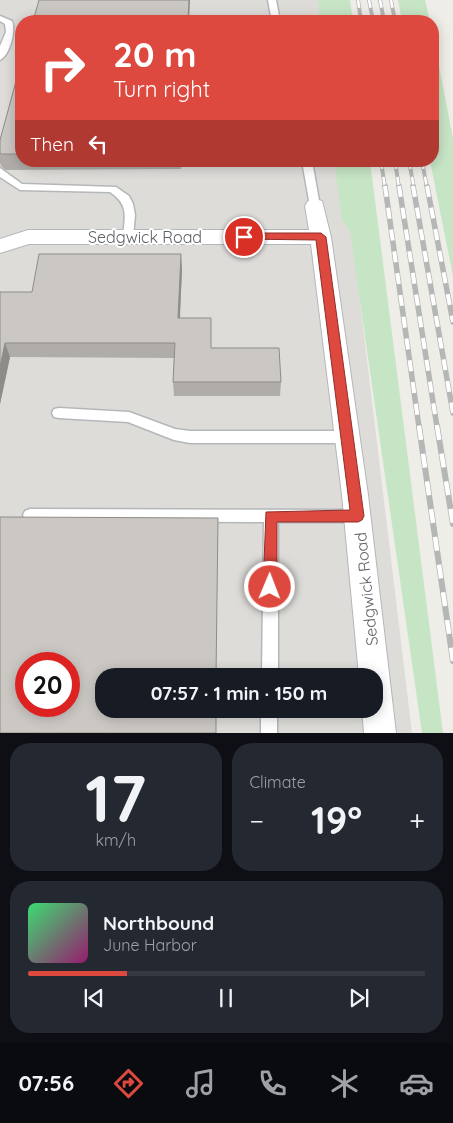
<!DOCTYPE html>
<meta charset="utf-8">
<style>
:root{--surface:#171b24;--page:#242831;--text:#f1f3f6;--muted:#9ea1a6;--line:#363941;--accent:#dd483f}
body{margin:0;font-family:Quicksand,sans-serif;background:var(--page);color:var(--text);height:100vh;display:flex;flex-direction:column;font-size:19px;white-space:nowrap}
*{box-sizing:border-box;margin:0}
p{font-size:16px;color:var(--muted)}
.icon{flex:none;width:28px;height:28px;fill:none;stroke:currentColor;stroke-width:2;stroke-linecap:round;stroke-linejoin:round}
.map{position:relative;height:733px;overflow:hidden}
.panel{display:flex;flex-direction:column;gap:10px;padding:10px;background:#0d0f14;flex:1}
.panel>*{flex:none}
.guide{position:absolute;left:15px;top:15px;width:424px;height:152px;border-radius:20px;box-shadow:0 2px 12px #0003;background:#dd483f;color:#fff;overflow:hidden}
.speed{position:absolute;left:15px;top:652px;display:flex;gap:10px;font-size:25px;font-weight:700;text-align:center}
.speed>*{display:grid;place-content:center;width:65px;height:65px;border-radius:50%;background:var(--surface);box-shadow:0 2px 12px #0003;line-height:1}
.speed .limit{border:8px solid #d22;background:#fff;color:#111}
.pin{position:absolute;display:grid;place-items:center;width:42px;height:42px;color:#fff;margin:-21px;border:2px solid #fff;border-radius:50%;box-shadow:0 1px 5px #0007}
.me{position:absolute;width:55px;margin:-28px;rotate:1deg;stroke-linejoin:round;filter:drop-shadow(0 0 4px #0008)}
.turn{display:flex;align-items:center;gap:18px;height:105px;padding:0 15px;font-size:22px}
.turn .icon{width:65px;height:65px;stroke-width:2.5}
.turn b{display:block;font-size:35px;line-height:42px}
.then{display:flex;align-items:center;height:48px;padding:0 15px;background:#0003;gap:10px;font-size:19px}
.big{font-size:38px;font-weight:700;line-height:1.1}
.panel .tile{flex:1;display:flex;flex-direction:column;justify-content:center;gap:8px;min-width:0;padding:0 18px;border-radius:20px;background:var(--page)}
.panel .dial{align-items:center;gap:0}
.dial b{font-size:65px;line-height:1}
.song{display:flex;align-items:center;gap:15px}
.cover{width:60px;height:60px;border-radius:8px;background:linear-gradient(135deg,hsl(140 70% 55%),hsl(320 70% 35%))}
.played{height:5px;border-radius:2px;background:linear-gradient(90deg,var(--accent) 25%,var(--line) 25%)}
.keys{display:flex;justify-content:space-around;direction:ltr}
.heat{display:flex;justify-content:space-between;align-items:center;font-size:28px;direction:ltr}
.panel .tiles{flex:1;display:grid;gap:10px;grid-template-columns:1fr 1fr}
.tile:last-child{grid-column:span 2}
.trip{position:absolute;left:95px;top:668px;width:288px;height:50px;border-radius:20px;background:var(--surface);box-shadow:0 2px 12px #0003;font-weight:700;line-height:50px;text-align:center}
.tabs{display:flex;height:80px;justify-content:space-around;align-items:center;background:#090b0e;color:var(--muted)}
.tabs .icon{width:35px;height:35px}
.tabs .on{color:var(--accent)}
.tabs b{font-size:22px;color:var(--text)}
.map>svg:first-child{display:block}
</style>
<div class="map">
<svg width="453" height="733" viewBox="0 0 453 733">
<rect width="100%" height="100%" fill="#efede7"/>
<path fill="#dedcd9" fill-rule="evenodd" d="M0,0h323l3,21h-305v140h322l69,572h-412zM26,664h43v42h-43zM104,676h270v33h-270z"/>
<g fill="#c6e5c5">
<polygon points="318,0 350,0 353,21 320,21"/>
<polygon points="398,0 425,0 430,21 402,21"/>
<polygon points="433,35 453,138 453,276 430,161 432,161"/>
<polygon points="334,161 370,161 443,733 422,733 350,232 342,220"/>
</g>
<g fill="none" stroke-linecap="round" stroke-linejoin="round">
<defs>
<g id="service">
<polygon points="268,0 276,0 280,21 272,21"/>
<path d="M0,16l12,5c4,10 -2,34 -12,39v-14l6,-14 -1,-8 -5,-3z"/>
<polygon points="302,161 312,161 320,206 319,208 311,208 310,206"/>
<path d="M0,168l22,16 94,3 13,9 4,8 2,11 -2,22 -5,4 -5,-4c2,-21 6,-32 -13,-45l-90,-2 -20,-13z"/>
<polygon points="59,408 129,412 175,429 190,431 347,431 352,433 354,437 352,441 347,443 190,443 174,440 128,422 59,418 54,417 52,413 54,409"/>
<polygon points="30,509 357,510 362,511 364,516 362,521 357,522 278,522 278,676 262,676 264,522 30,521 25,519 23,515 25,511"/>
<rect x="261" y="709" width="16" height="24"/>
</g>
<polygon id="minor" points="315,199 322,201 331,237 368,495 396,733 364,733 362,709 374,709 374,676 359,676 342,495 311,244 29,244 0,253 0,239 28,230 309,230 305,206 308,201"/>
</defs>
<use href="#service" stroke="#b4b7ba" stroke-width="3"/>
<use href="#minor" stroke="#b4b7ba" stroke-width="2"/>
<use href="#service" fill="#fff" fill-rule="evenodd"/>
<use href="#minor" fill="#fff" fill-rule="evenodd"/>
<defs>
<g id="rail-far2">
<polyline points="358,0 361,21"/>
<polyline points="369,0 373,21"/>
<polyline points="380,0 384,21"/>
<polyline points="391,0 395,21"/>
<polyline points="381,161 385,188"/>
<polyline points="395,161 399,188"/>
<polyline points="409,161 414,188"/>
<polyline points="422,161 427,188"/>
</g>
<g id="rail-far1">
<polyline points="385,186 419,427"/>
<polyline points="399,186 437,427"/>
<polyline points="413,186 453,413"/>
<polyline points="427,186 453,322"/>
</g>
<g id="rail">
<polyline points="419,426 453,661"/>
<polyline points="437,426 453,524"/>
</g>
</defs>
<use href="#rail-far2" stroke="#b5b6b6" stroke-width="4"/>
<use href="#rail-far1" stroke="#b5b6b6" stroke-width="5.5"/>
<use href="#rail" stroke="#b5b6b6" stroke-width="6"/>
<use href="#rail-far2" stroke="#fff" stroke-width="2.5" stroke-dasharray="8" stroke-linecap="butt"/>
<use href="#rail-far1" stroke="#fff" stroke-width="4" stroke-dasharray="11" stroke-linecap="butt"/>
<use href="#rail" stroke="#fff" stroke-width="4.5" stroke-dasharray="14" stroke-linecap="butt"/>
</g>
<g fill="#afaca9">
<polygon points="21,63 21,161 181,161 181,169 5,170 1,166 0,163 0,140"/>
<polygon points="182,269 180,318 211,348 281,382 280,396 174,396 173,382 174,358 10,357 0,404 0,292 32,292"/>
</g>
<g fill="#8e8c89">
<polygon points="189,0 190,0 189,21 188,21"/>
<polygon points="181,254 182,269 179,333 178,318"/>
<polygon points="5,343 10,357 0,404 0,367"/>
</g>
<g fill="#cbc8c4" stroke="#8e8c89" fill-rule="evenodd">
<polygon points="39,0 189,0 188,21 33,21"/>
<polygon points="21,63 21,154 1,154 0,153 0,140"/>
<polygon points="39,254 181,254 178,318 211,318 211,348 279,348 281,382 173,382 175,343 5,343 0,367 0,292 32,292"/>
<path d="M0,517l218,1 -2,158h-112v33h112v24h-216zM26,664h43v42h-43z"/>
</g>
<polygon fill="#dd483f" stroke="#902f29" points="244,233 321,233 326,237 364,516 362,520 358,522 277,522 277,587 275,592 270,594 265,592 263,587 266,512 350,510 316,240 240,239 240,234"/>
<g text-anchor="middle" stroke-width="4" stroke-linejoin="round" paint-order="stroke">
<g font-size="16" fill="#5e6266" stroke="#fff">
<text x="145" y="243">Sedgwick Road</text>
<text transform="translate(366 589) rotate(-96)" y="6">Sedgwick Road</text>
</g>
</g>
</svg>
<div class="speed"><div class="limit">20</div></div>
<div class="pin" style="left:244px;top:237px;background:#d93025"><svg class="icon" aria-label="arrive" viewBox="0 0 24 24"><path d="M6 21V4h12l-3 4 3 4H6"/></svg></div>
<svg class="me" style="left:270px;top:587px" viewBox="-20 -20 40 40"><circle r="17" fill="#dd483f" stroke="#fff" stroke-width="3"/><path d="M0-11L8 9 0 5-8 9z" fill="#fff"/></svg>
<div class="trip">07:57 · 1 min · 150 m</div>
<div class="guide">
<div class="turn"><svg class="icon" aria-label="right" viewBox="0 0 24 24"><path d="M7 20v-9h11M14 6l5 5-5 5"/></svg><div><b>20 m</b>Turn right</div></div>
<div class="then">Then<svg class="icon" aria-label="left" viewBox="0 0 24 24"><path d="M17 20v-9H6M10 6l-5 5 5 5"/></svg></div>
</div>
</div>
<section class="panel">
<div class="tiles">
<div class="tile dial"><b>17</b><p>km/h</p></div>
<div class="tile"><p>Climate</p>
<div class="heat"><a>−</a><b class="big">19°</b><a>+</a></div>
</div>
<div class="tile">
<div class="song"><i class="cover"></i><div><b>Northbound</b><p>June Harbor</p></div></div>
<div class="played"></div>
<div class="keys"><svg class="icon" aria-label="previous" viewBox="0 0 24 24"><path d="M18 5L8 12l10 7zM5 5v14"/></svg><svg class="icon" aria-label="pause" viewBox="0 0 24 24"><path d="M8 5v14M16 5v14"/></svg><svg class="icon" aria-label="next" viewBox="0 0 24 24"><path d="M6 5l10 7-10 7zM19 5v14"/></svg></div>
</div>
</div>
</section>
<nav class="tabs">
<b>07:56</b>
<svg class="icon on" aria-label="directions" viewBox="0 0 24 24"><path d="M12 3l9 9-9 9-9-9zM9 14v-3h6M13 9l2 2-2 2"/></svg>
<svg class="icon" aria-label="music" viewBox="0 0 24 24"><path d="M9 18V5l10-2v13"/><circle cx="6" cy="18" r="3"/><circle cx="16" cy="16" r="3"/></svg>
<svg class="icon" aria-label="phone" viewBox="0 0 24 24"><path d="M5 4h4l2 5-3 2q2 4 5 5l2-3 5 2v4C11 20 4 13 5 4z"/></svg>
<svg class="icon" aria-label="climate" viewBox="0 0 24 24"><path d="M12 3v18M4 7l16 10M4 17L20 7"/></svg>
<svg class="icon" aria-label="car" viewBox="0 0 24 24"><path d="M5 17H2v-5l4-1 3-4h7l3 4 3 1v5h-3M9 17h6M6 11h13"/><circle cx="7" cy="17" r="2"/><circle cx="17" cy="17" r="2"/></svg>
</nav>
